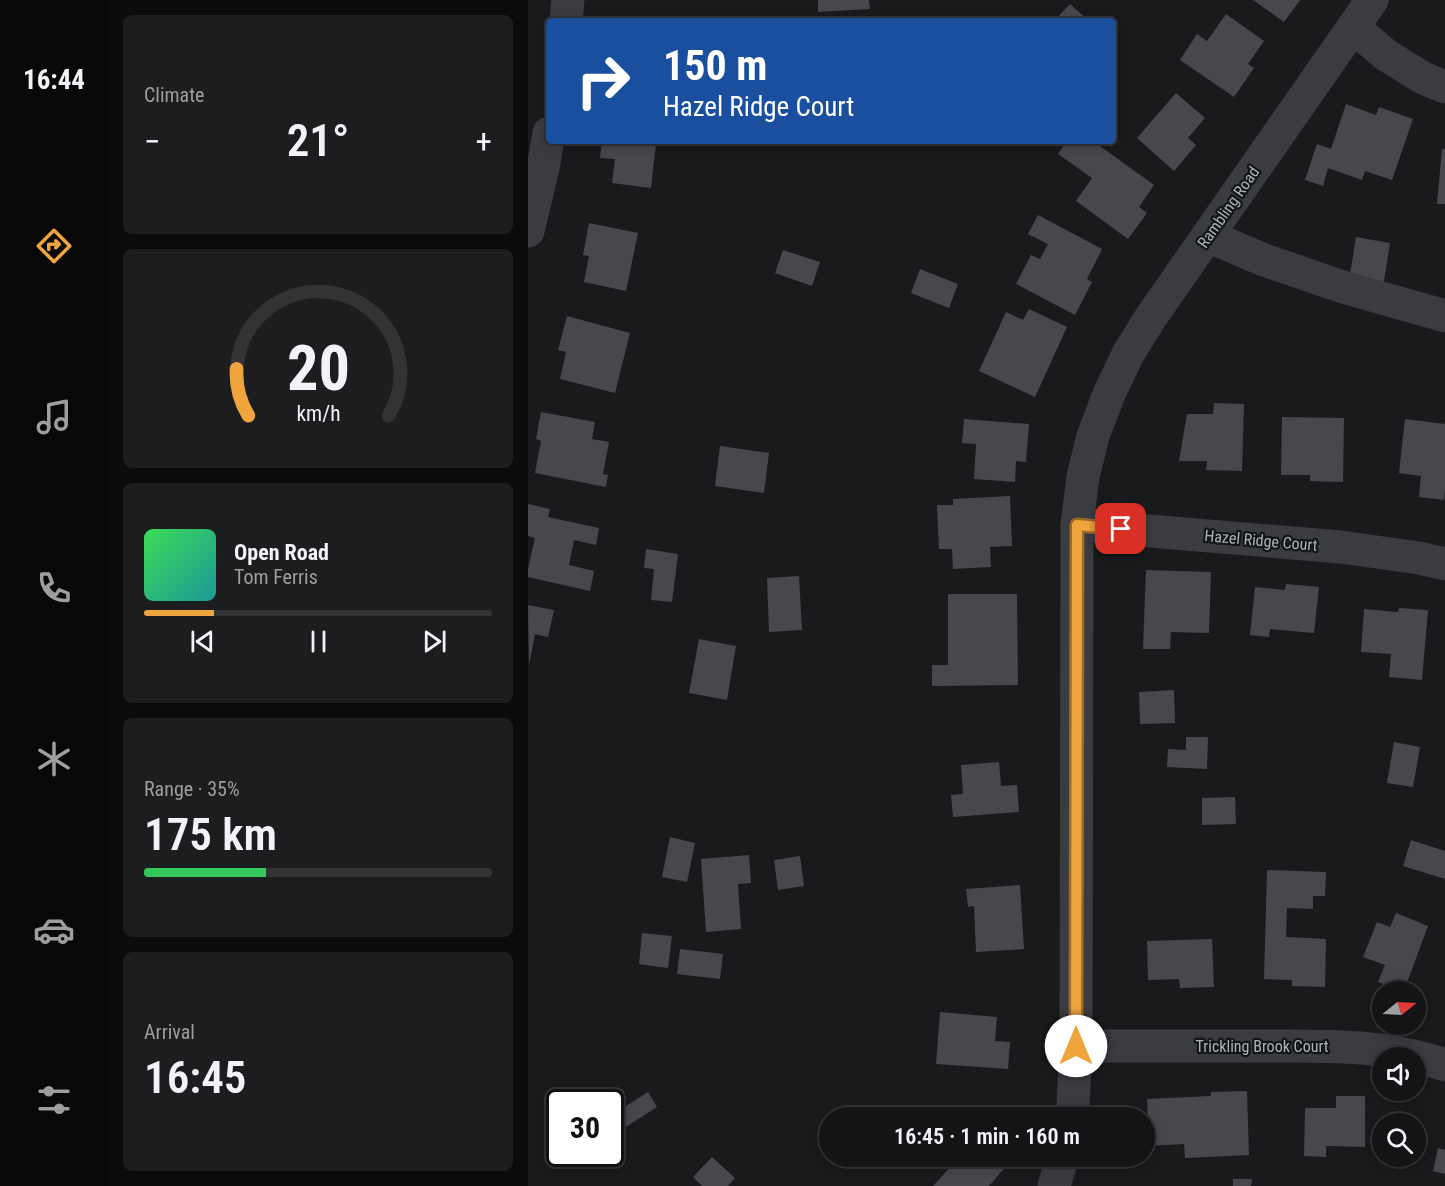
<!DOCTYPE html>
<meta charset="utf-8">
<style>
:root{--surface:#131415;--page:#1c1d1e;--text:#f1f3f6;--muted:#9d9ea0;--line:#323334;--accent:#efa43e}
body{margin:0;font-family:"Roboto Condensed",sans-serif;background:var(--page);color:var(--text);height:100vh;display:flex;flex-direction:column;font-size:22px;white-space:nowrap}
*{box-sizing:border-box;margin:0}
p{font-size:20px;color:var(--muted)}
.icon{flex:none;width:33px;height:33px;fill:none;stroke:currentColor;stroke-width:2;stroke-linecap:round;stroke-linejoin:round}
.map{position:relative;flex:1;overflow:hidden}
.sheet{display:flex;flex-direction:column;gap:15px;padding:15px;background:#0a0b0c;width:420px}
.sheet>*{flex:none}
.guide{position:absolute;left:18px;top:18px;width:570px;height:126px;border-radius:6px;box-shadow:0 3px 15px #0003,0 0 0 2px var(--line);background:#1a4fa0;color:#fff;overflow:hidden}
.needle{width:39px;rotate:72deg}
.controls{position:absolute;left:844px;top:981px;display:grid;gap:12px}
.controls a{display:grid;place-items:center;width:54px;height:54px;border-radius:50%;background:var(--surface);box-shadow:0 3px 15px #0003,0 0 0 2px var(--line);font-size:30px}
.speed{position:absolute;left:18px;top:1089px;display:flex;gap:12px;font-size:30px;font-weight:700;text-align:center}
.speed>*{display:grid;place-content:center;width:78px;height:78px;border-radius:50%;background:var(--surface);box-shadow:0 3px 15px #0003,0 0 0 2px var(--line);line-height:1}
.speed .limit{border:3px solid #111;border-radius:9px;background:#fff;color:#111}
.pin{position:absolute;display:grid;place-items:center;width:51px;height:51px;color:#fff;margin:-26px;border-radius:12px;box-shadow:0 3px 9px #0006}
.me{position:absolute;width:66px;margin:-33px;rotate:0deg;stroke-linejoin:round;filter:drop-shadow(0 0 4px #0008)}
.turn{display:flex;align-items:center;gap:21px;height:126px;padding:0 18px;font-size:27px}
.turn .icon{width:78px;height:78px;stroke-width:2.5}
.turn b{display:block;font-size:42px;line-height:51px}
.big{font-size:45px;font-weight:600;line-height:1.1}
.sheet .widget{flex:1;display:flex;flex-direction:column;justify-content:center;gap:9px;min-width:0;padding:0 21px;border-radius:9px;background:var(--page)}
.sheet .dial{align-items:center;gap:0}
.dial svg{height:156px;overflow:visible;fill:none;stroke:var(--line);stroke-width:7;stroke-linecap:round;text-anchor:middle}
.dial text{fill:var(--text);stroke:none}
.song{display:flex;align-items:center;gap:18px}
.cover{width:72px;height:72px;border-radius:9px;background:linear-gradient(135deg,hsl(130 70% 55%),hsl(180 70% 35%))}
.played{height:6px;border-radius:3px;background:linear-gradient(90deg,var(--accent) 20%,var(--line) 20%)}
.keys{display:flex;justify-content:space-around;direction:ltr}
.heat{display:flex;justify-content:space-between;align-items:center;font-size:33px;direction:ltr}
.charge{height:9px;border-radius:4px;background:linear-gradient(90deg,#34c759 35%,var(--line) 0)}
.trip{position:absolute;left:291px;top:1107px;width:336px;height:60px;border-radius:30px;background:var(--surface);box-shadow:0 3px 15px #0003,0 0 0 2px var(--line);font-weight:600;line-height:60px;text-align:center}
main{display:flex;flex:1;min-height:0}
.menu{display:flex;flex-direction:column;width:108px;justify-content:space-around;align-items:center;background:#080808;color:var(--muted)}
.menu .icon{width:42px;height:42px}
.menu .on{color:var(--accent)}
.menu b{font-size:27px;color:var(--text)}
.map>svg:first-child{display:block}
</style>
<main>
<nav class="menu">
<b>16:44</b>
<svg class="icon on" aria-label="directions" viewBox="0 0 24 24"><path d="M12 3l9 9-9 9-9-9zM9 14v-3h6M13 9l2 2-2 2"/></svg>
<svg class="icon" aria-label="music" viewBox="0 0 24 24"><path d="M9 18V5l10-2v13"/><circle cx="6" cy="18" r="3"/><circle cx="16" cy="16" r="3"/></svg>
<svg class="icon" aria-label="phone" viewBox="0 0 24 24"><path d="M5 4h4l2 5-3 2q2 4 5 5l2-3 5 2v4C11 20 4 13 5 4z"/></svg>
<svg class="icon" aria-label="climate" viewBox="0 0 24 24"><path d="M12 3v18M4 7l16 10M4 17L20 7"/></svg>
<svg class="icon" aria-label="car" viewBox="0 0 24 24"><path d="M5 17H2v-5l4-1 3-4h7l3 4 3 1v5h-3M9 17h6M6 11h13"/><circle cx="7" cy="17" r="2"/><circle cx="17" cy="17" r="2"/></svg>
<svg class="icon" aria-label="filters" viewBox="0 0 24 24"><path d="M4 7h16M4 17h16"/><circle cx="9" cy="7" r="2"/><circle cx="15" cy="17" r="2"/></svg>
</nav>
<section class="sheet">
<div class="widget"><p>Climate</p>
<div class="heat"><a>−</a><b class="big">21°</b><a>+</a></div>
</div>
<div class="widget dial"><svg viewBox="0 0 100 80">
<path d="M14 69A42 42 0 1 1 86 69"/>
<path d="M14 69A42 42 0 0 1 8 45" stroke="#efa43e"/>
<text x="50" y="56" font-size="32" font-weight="700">20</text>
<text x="50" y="72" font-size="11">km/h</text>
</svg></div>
<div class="widget">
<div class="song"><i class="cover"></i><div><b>Open Road</b><p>Tom Ferris</p></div></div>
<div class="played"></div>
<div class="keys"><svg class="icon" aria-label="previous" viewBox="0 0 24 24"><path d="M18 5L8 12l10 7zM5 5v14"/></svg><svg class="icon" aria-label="pause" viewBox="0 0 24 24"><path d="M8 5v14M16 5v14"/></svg><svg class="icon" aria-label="next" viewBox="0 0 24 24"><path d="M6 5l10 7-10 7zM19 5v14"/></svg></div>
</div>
<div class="widget"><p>Range · 35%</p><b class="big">175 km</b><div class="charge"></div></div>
<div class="widget"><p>Arrival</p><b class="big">16:45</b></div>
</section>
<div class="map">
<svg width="917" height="1186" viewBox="0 0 917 1186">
<rect width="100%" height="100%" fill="#191a1c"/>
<g fill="#46484c">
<polygon points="290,0 341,0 342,9 290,12"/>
<polygon points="725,0 772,0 756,22"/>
<polygon points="542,4 561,21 526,21"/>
<polygon points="698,14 736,41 720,64 726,68 706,97 652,60 669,34 679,41"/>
<polygon points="648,93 677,118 660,138 668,145 646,171 609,138"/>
<polygon points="818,104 848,115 851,107 885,119 864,180 837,171 834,180 800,168 795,186 777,180 789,144 803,149"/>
<polygon points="74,141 102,141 128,144 123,188 84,183 87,159 72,158"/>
<polygon points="539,141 565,141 626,185 611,207 619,213 600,239 548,201 564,178 530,154"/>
<polygon points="914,149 917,149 917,204 909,204"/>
<polygon points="510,215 574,249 559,279 564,282 547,315 488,284 503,255 512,259 520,244 500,234"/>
<polygon points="61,223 110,233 98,291 56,282 61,256 55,255"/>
<polygon points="828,237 862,243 855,288 821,282"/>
<polygon points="255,250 292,262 284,286 247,273"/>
<polygon points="392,269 430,284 421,308 383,293"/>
<polygon points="501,309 539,327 507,397 451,371 478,312 495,320"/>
<polygon points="39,316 102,333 87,393 32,379 38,352 30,350"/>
<polygon points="686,403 716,404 714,471 678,470 679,461 651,461 659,414 685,414"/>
<polygon points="13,412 67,422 64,439 81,442 75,474 80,475 78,487 7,473 13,441 8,439"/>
<polygon points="754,417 816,418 815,482 782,481 782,475 753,475"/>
<polygon points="436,419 501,424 498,462 488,461 487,482 446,479 448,444 434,443"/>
<polygon points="877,419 917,424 917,489 916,500 891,497 893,476 871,473"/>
<polygon points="192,446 241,453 236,493 187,486"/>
<polygon points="482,496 484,546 462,547 463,567 425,569 424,549 411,549 409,505 425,505 425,499"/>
<polygon points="0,504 22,509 20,517 71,528 68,545 46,540 41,565 66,571 62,591 0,577 0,569 7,538 0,536"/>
<polygon points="118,549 150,554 144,602 123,600 126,569 116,568"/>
<polygon points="618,570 683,572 681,633 643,632 642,649 615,649"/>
<polygon points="271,576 274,630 241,632 239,578"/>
<polygon points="758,584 791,587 786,633 742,629 741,637 722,635 727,587 757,590"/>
<polygon points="420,594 489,594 490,685 404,686 404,665 420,665"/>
<polygon points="0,605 26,610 20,637 7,634 1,665"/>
<polygon points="871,608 900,610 894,680 861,677 863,654 833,652 836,609 870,612"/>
<polygon points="171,639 208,646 199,700 161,693"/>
<polygon points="646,690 647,723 612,724 611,692"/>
<polygon points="658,737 680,737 679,769 639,767 640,749 658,750"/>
<polygon points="866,742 892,747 885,787 859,783"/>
<polygon points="471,762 473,786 489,785 491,812 425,817 423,795 435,794 433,765"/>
<polygon points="707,797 708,824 674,825 674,798"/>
<polygon points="142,837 167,843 159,882 134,877"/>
<polygon points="883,840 917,851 917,879 875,866"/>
<polygon points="221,855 223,883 210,884 213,929 178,932 173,859"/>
<polygon points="272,856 276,886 250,890 246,860"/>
<polygon points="739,870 798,872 797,896 785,896 785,909 759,908 758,937 798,939 797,987 764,986 764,980 736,979"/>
<polygon points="492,885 496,949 448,952 446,906 440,907 438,889"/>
<polygon points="868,913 900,926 876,991 850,982 857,965 835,957 849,922 862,927"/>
<polygon points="114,933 144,936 140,968 111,964"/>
<polygon points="684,939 686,987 652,988 651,979 620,980 619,941"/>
<polygon points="152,949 195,954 192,979 149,974"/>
<polygon points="412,1012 469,1017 467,1041 482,1042 480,1069 408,1064"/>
<polygon points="719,1091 721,1155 657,1158 656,1144 621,1146 619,1099 683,1096 683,1092"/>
<polygon points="120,1092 129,1107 93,1130 84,1115"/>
<polygon points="808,1096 837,1096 837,1147 798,1146 798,1157 776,1156 777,1108 808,1108"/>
<polygon points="910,1148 917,1150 917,1174 905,1171"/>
<polygon points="416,1156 487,1156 461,1186 405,1186 425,1164"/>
<polygon points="184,1157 207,1178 200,1186 174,1186 165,1177"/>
<polygon points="705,1179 724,1179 723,1186 705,1186"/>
</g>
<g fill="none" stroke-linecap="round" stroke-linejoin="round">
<g stroke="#3a3c41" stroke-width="33">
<polyline points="38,21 40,0"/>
<polyline points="825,27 858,55 895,78 917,87"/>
<polyline points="0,231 15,168 21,133"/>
<polyline points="680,236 736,260 815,287 917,316"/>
<polyline points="549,525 813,547 891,558 917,564"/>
<path d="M548,1046c60,0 119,0 179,0 64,0 128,-3 190,19"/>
<polyline points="543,1118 545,1104 548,1046 549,525 555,477 565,436 581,394 600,354 623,317 844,0"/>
<polyline points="526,1186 535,1156"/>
</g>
</g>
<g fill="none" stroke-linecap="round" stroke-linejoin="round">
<defs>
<polyline id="route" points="548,1046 549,525 593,529"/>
</defs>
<use href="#route" stroke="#9b6b28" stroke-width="15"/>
<use href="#route" stroke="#efa43e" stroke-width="10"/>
</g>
<g text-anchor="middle" stroke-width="4.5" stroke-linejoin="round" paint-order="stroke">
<g font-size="16" fill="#acb2bb" stroke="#141517">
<text transform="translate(700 207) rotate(-55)" y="6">Rambling Road</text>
<text transform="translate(733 540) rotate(5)" y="6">Hazel Ridge Court</text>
<text x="734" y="1052">Trickling Brook Court</text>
</g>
</g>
</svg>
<div class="controls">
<a><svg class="needle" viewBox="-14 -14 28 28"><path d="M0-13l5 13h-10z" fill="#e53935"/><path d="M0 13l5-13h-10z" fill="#9d9ea0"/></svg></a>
<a><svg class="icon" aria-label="sound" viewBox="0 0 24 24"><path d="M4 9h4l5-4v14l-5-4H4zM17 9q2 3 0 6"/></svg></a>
<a><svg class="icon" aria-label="search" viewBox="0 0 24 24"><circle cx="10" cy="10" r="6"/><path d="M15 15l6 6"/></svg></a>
</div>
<div class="speed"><div class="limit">30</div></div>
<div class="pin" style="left:593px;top:529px;background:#d93025"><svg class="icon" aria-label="arrive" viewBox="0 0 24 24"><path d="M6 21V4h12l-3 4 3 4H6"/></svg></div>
<svg class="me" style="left:548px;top:1046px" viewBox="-20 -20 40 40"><circle r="19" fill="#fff"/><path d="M0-13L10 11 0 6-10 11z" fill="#efa43e"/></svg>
<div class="trip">16:45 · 1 min · 160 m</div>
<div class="guide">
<div class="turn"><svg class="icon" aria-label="right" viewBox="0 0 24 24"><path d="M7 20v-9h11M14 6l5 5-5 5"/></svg><div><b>150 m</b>Hazel Ridge Court</div></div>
</div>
</div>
</main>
